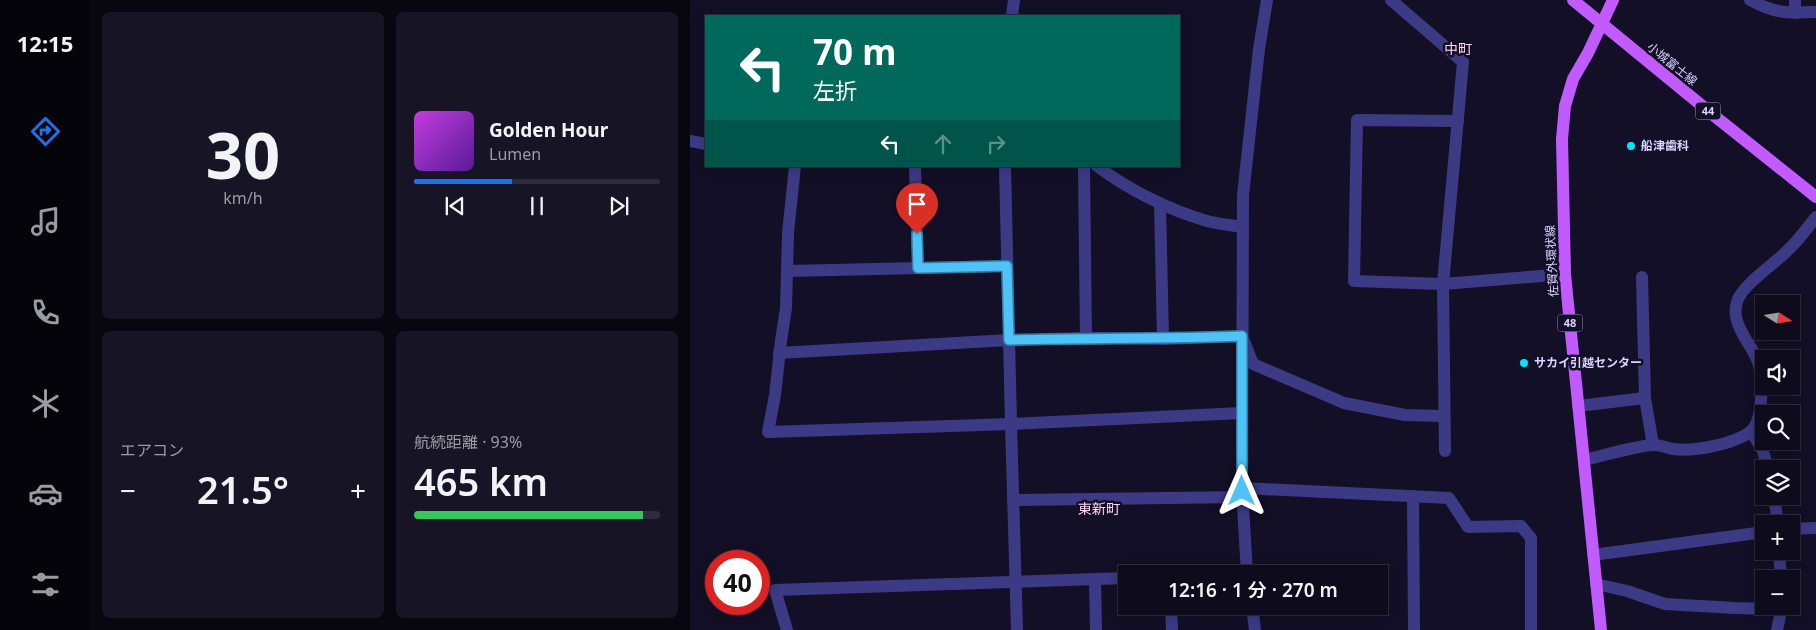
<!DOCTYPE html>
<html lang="ja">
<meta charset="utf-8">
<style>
:root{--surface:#0e0b1c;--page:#171425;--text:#f1f3f6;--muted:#9b9ba3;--line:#2e2b3b;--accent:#1a73e8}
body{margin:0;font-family:"Noto Sans","Noto Sans JP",sans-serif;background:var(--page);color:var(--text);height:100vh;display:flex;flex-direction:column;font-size:19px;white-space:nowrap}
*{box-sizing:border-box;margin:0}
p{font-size:16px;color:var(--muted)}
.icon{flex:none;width:28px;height:28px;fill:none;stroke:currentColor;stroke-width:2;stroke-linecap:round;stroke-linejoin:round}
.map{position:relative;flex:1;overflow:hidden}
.panel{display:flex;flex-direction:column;gap:12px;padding:12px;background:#08060f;width:600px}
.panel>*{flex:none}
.guide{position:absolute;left:15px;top:15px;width:475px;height:152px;border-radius:0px;box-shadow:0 2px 12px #0003,0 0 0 1px var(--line);background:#00695c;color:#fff;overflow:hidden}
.needle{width:32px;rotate:102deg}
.fabs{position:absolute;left:1065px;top:295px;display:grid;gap:10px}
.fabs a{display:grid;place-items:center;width:45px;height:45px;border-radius:0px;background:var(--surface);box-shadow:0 2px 12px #0003,0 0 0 1px var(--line);font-size:25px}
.speed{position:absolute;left:15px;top:550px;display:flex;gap:10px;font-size:25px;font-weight:700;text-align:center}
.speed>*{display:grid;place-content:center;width:65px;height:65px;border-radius:50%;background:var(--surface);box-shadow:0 2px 12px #0003,0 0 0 1px var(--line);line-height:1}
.speed .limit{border:8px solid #d22;background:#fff;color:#111}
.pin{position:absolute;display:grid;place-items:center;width:42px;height:42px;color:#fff;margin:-51px -21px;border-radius:50% 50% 50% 0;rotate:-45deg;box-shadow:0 0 5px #0007}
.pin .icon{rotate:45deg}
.me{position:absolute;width:55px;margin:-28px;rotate:0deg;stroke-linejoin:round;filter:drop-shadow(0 0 4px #0008)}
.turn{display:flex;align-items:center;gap:18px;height:105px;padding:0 25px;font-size:22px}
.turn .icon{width:65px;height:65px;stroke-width:2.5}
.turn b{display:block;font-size:35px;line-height:42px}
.lanes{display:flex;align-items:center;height:48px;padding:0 25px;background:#0003;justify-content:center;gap:25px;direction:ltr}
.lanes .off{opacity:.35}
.big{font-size:38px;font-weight:600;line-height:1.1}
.panel .tile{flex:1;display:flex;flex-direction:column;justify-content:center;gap:8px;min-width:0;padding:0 18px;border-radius:8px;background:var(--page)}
.panel .dial{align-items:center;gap:0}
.dial b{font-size:65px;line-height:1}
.song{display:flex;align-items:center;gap:15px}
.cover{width:60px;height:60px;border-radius:8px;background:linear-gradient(135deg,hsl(290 70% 55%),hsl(270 70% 35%))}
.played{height:5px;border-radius:2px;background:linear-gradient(90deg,var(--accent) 40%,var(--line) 40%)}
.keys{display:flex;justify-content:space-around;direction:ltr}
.heat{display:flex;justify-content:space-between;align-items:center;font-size:28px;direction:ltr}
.charge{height:8px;border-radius:4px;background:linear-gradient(90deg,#34c759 93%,var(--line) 0)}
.panel .tiles{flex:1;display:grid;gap:12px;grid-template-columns:repeat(2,1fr)}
.trip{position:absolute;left:428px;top:565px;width:270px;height:50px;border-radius:0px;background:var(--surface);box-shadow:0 2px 12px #0003,0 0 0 1px var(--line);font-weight:600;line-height:50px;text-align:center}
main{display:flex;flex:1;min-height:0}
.menu{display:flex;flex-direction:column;width:90px;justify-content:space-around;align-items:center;background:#06040b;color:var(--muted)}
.menu .icon{width:35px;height:35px}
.menu .current{color:var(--accent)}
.menu b{font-size:22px;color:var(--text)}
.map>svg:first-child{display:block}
</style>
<main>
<nav class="menu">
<b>12:15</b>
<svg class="icon current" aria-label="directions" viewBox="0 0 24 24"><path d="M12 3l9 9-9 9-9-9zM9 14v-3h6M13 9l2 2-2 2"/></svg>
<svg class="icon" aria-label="music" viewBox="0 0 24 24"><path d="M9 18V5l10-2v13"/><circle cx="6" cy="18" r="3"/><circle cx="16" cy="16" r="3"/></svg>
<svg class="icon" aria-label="phone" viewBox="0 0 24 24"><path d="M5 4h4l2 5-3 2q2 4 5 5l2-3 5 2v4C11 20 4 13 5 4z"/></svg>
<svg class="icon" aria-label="climate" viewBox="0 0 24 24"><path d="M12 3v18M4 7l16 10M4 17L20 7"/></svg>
<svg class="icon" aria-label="car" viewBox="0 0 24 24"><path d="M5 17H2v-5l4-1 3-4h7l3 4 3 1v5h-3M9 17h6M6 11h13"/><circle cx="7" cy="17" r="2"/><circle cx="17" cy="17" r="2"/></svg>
<svg class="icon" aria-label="filters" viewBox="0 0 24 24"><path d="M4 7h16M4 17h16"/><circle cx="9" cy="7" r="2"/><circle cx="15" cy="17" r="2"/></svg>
</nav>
<section class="panel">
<div class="tiles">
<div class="tile dial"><b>30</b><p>km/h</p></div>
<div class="tile">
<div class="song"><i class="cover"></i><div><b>Golden Hour</b><p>Lumen</p></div></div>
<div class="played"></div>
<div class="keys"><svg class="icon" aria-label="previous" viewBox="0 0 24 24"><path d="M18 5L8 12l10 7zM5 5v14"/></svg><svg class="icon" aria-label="pause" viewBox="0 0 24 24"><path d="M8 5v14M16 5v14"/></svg><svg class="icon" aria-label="next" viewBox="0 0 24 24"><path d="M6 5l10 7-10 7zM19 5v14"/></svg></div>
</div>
<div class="tile"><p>エアコン</p>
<div class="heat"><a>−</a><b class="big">21.5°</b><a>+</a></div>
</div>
<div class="tile"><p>航続距離 · 93%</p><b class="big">465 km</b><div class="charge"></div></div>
</div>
</section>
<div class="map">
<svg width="1126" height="630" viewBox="0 0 1126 630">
<rect width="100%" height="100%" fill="#130f26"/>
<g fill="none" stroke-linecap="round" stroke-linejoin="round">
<g stroke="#3d3a85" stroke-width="12">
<polyline points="701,0 773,62 753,284 875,274"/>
<path d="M1060,0c26,14 37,13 66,12"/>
<polyline points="1105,13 1105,0"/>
<polyline points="322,16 324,0"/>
<polyline points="0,141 16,144"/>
<polyline points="105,166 98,233 96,308 91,341 85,395 78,432 321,424 552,413"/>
<polyline points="225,166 228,268"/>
<polyline points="315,166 321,424 327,630"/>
<polyline points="394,166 396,338"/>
<path d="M407,166c32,24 72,44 110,55 11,3 23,4 35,6"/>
<polyline points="470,203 473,339"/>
<polyline points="98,271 317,266"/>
<polyline points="952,277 955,398"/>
<polyline points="89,353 319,340 396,338 473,339 552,336 563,364 654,403 715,415 753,416"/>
<polyline points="888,406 955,398 963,445"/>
<polyline points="1061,431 1073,451 1078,469"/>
<polyline points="755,451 753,284 664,281 667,120 768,121"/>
<path d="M894,460c22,-5 44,-12 67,-15 7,-1 15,3 22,4 20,3 61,-5 77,-17 14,-11 13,-54 8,-70 -7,-20 -30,-39 -20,-63 7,-16 38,-36 51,-50 10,-9 18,-21 27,-32"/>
<polyline points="552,488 759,498 778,527 831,526 841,538 841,630"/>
<polyline points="723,496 724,630"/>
<polyline points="1084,496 1088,524"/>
<polyline points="323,500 553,497"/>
<polyline points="1101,529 1126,528"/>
<polyline points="1089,551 1091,579"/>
<polyline points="903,555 1074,532"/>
<polyline points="557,574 552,488 553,195 569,49 577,0"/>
<polyline points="405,579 406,630"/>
<polyline points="906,584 937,591 975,604 1045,608 1077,609 1092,606"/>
<polyline points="481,606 482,630"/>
<polyline points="562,606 565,630"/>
<polyline points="97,630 85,590 436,578"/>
<polyline points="1087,630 1092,606"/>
</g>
<g stroke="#c25bff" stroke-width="12">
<polyline points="883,0 1027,118 1126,197"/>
<polyline points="911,630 875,274 872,139 875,106 883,79 898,53 923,0"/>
</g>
</g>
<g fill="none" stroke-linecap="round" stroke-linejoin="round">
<defs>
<path id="route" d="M227,234l1,34 89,-2 2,74c78,-2 155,-1 233,-4v155"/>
</defs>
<use href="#route" stroke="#337fa1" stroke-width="12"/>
<use href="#route" stroke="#4fc3f7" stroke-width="9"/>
</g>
<g fill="#00e5ff" stroke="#130f26" stroke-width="2">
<circle cx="941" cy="146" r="5"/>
<circle cx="834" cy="363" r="5"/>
</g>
<g text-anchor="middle" stroke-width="5" stroke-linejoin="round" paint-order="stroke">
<g fill="#130f26" stroke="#9e99be" stroke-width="1">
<rect x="1005.5" y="102.5" width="25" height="17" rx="4"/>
<rect x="867.5" y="314.5" width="25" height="17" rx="4"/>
</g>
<g font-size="11" font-weight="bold" fill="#d9d4ff">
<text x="1018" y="115">44</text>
<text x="880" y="327">48</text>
</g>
<g font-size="12" fill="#d9d4ff" stroke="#130f26">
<text transform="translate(982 64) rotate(39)" y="4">小城富士線</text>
<text transform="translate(862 261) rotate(-93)" y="4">佐賀外環状線</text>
</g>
<g font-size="12" font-weight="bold" fill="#d9d4ff" stroke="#130f26" text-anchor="start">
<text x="951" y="150">船津歯科</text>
<text x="844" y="367">サカイ引越センター</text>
</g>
<g font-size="14" fill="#ffd6f0" stroke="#130f26">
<text x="768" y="54">中町</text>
<text x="409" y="514">東新町</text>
</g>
</g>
</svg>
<div class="fabs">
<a><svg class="needle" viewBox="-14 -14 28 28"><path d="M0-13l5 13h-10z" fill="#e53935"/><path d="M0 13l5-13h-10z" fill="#9b9ba3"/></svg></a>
<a><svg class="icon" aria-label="sound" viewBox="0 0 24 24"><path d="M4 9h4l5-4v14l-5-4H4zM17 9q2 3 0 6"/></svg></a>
<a><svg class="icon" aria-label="search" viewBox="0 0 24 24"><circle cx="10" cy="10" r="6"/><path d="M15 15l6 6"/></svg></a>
<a><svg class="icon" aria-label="layers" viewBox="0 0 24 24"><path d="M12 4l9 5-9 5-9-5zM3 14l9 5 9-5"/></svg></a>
<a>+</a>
<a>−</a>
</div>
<div class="speed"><div class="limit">40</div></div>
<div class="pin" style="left:227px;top:234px;background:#d93025"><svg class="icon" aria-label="arrive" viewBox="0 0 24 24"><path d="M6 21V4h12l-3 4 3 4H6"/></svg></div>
<svg class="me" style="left:552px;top:491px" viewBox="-20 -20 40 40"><path d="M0-17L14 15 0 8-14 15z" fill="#4fc3f7" stroke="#fff" stroke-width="4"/></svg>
<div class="trip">12:16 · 1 分 · 270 m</div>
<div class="guide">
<div class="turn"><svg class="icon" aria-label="left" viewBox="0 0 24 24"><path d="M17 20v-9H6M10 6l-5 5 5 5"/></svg><div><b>70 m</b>左折</div></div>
<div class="lanes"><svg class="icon" aria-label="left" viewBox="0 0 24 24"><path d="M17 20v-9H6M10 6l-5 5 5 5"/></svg><svg class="icon off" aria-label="ahead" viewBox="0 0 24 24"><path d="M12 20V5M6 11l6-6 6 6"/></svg><svg class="icon off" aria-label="right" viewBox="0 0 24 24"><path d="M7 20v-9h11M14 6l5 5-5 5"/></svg></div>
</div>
</div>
</main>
